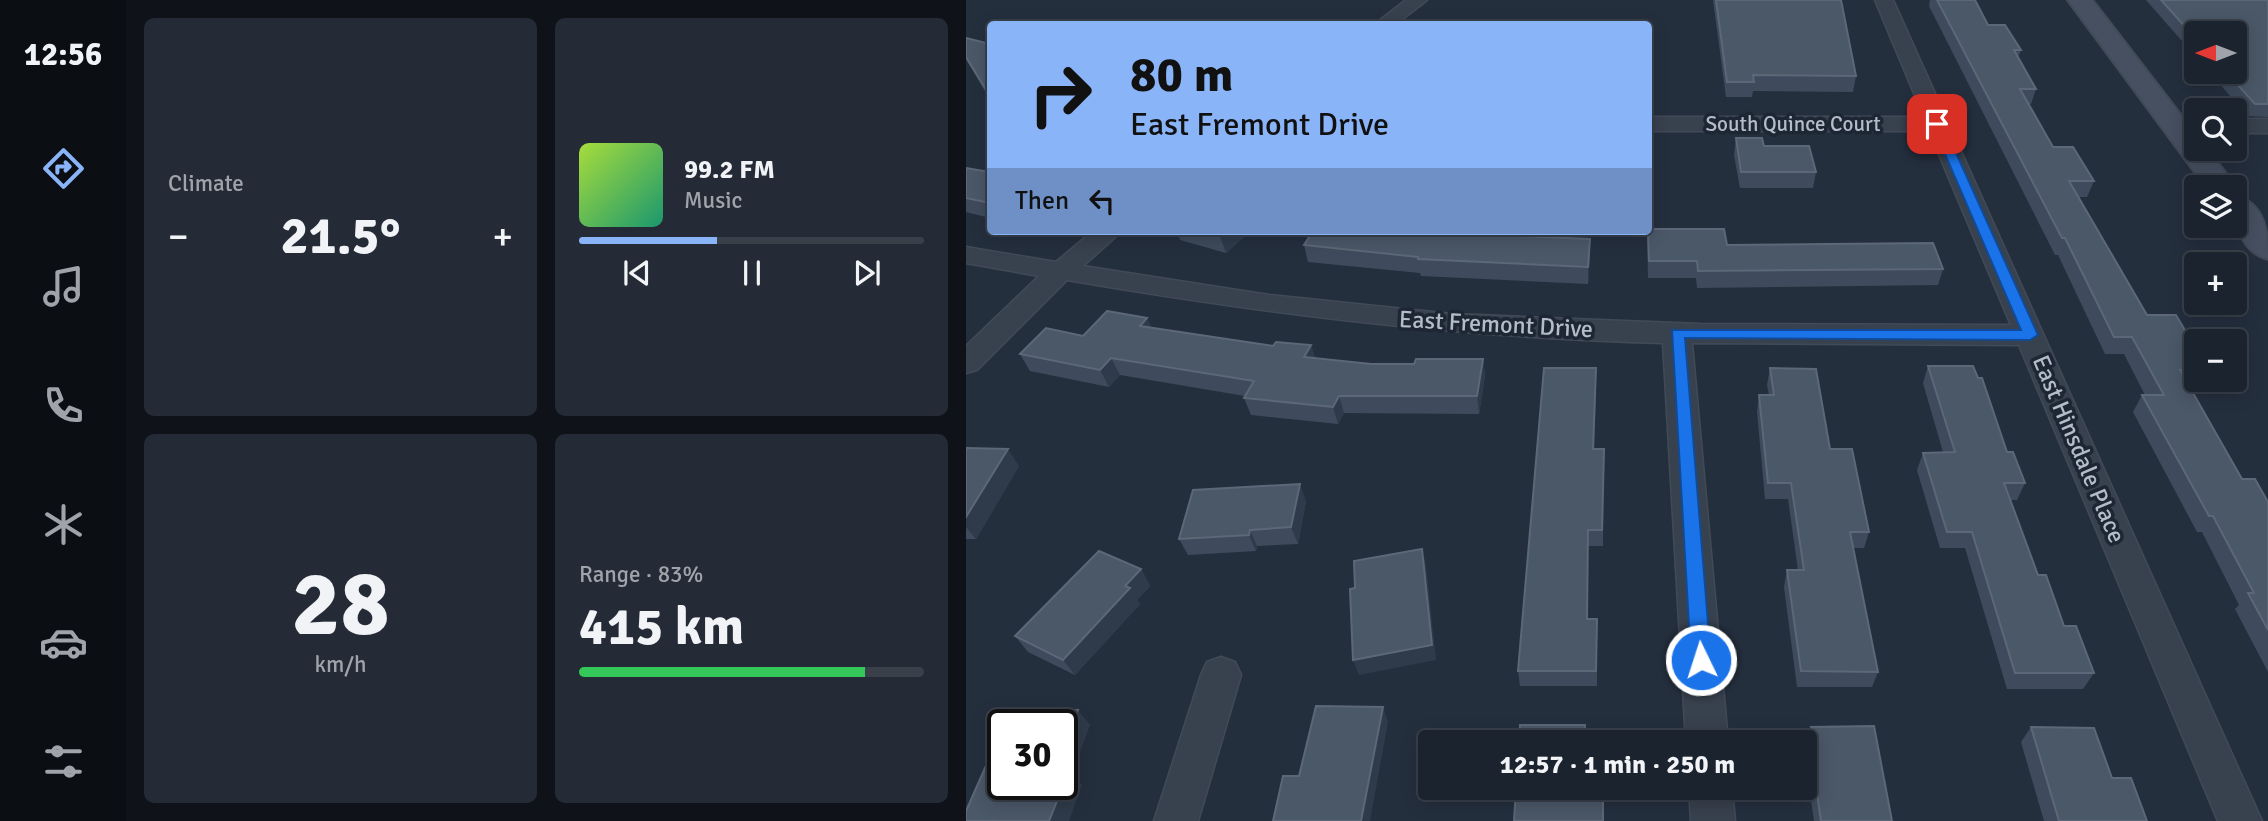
<!DOCTYPE html>
<meta charset="utf-8">
<style>
:root{--surface:#1b232e;--page:#242b36;--text:#f1f3f6;--muted:#a0a4aa;--line:#39404a;--accent:#8ab4f8}
body{margin:0;font-family:Signika,sans-serif;background:var(--page);color:var(--text);height:100vh;display:flex;flex-direction:column;font-size:26px;white-space:nowrap}
*{box-sizing:border-box;margin:0}
p{font-size:23px;color:var(--muted)}
.icon{flex:none;width:38px;height:38px;fill:none;stroke:currentColor;stroke-width:2;stroke-linecap:round;stroke-linejoin:round}
.map{position:relative;flex:1;overflow:hidden}
.panel{display:flex;flex-direction:column;gap:18px;padding:18px;background:#0f1319;width:840px}
.panel>*{flex:none}
.top-card{position:absolute;left:21px;top:21px;width:665px;height:214px;border-radius:7px;box-shadow:0 4px 18px #0003,0 0 0 2px var(--line);background:#8ab4f8;color:#111;overflow:hidden}
.needle{width:46px;rotate:270deg}
.tools{position:absolute;left:1218px;top:21px;display:grid;gap:14px}
.tools a{display:grid;place-items:center;width:63px;height:63px;border-radius:7px;background:var(--surface);box-shadow:0 4px 18px #0003,0 0 0 2px var(--line);font-size:35px}
.speed{position:absolute;left:21px;top:709px;display:flex;gap:14px;font-size:35px;font-weight:700;text-align:center}
.speed>*{display:grid;place-content:center;width:91px;height:91px;border-radius:50%;background:var(--surface);box-shadow:0 4px 18px #0003,0 0 0 2px var(--line);line-height:1}
.speed .limit{border:4px solid #111;border-radius:10px;background:#fff;color:#111}
.pin{position:absolute;display:grid;place-items:center;width:60px;height:60px;color:#fff;margin:-30px;border-radius:14px;box-shadow:0 4px 10px #0006}
.me{position:absolute;width:77px;margin:-38px;rotate:356deg;stroke-linejoin:round;filter:drop-shadow(0 0 5px #0008)}
.turn{display:flex;align-items:center;gap:24px;height:147px;padding:0 28px;font-size:32px}
.turn .icon{width:91px;height:91px;stroke-width:2.5}
.turn b{display:block;font-size:49px;line-height:60px}
.then{display:flex;align-items:center;height:66px;padding:0 28px;background:#0003;gap:14px;font-size:26px}
.big{font-size:52px;font-weight:700;line-height:1.1}
.panel .widget{flex:1;display:flex;flex-direction:column;justify-content:center;gap:10px;min-width:0;padding:0 24px;border-radius:10px;background:var(--page)}
.panel .dial{align-items:center;gap:0}
.dial b{font-size:91px;line-height:1}
.song{display:flex;align-items:center;gap:21px}
.cover{width:84px;height:84px;border-radius:10px;background:linear-gradient(135deg,hsl(80 70% 55%),hsl(160 70% 35%))}
.played{height:7px;border-radius:4px;background:linear-gradient(90deg,var(--accent) 40%,var(--line) 40%)}
.keys{display:flex;justify-content:space-around;direction:ltr}
.heat{display:flex;justify-content:space-between;align-items:center;font-size:38px;direction:ltr}
.charge{height:10px;border-radius:5px;background:linear-gradient(90deg,#34c759 83%,var(--line) 0)}
.panel .tiles{flex:1;display:grid;gap:18px;grid-template-columns:repeat(2,1fr)}
.trip{position:absolute;left:452px;top:730px;width:399px;height:70px;border-radius:7px;background:var(--surface);box-shadow:0 4px 18px #0003,0 0 0 2px var(--line);font-weight:700;line-height:70px;text-align:center}
main{display:flex;flex:1;min-height:0}
.tab-bar{display:flex;flex-direction:column;width:126px;justify-content:space-around;align-items:center;background:#0b0e12;color:var(--muted)}
.tab-bar .icon{width:49px;height:49px}
.tab-bar .on{color:var(--accent)}
.tab-bar b{font-size:32px;color:var(--text)}
.map>svg:first-child{display:block}
</style>
<main>
<nav class="tab-bar">
<b>12:56</b>
<svg class="icon on" aria-label="directions" viewBox="0 0 24 24"><path d="M12 3l9 9-9 9-9-9zM9 14v-3h6M13 9l2 2-2 2"/></svg>
<svg class="icon" aria-label="music" viewBox="0 0 24 24"><path d="M9 18V5l10-2v13"/><circle cx="6" cy="18" r="3"/><circle cx="16" cy="16" r="3"/></svg>
<svg class="icon" aria-label="phone" viewBox="0 0 24 24"><path d="M5 4h4l2 5-3 2q2 4 5 5l2-3 5 2v4C11 20 4 13 5 4z"/></svg>
<svg class="icon" aria-label="climate" viewBox="0 0 24 24"><path d="M12 3v18M4 7l16 10M4 17L20 7"/></svg>
<svg class="icon" aria-label="car" viewBox="0 0 24 24"><path d="M5 17H2v-5l4-1 3-4h7l3 4 3 1v5h-3M9 17h6M6 11h13"/><circle cx="7" cy="17" r="2"/><circle cx="17" cy="17" r="2"/></svg>
<svg class="icon" aria-label="filters" viewBox="0 0 24 24"><path d="M4 7h16M4 17h16"/><circle cx="9" cy="7" r="2"/><circle cx="15" cy="17" r="2"/></svg>
</nav>
<section class="panel">
<div class="tiles">
<div class="widget"><p>Climate</p>
<div class="heat"><a>−</a><b class="big">21.5°</b><a>+</a></div>
</div>
<div class="widget">
<div class="song"><i class="cover"></i><div><b>99.2 FM</b><p>Music</p></div></div>
<div class="played"></div>
<div class="keys"><svg class="icon" aria-label="previous" viewBox="0 0 24 24"><path d="M18 5L8 12l10 7zM5 5v14"/></svg><svg class="icon" aria-label="pause" viewBox="0 0 24 24"><path d="M8 5v14M16 5v14"/></svg><svg class="icon" aria-label="next" viewBox="0 0 24 24"><path d="M6 5l10 7-10 7zM19 5v14"/></svg></div>
</div>
<div class="widget dial"><b>28</b><p>km/h</p></div>
<div class="widget"><p>Range · 83%</p><b class="big">415 km</b><div class="charge"></div></div>
</div>
</section>
<div class="map">
<svg width="1302" height="821" viewBox="0 0 1302 821">
<rect width="100%" height="100%" fill="#242f3e"/>
<g fill="none" stroke-linecap="round" stroke-linejoin="round">
<defs>
<g id="minor">
<polygon points="440,0 461,0 430,24 409,24"/>
<path d="M909,0h18l369,821h-44l-199,-476 -327,-2 36,399h-42l-23,-399c-201,-5 -398,-29 -596,-63l-90,90 -11,3v-27l73,-70 -73,-13v-16l90,15 37,-31h29l-39,35 186,29 183,19 248,10 311,1 -82,-194h-281v-14h276z"/>
<rect x="1269" y="119" width="33" height="14"/>
<polygon points="255,657 269,662 275,675 232,821 188,821 235,675 241,662"/>
<polygon points="723,788 766,788 769,821 725,821"/>
</g>
<g id="secondary">
<polygon points="1102,0 1126,0 1230,135 1230,149 1241,149 1270,187 1269,189 1240,187"/>
<path d="M1269,196c30,7 33,37 33,63 -28,-7 -34,-38 -33,-63z"/>
</g>
</defs>
<use href="#minor" stroke="#414a57" stroke-width="3"/>
<use href="#secondary" stroke="#414a57" stroke-width="4"/>
<use href="#minor" fill="#38414e" fill-rule="evenodd"/>
<use href="#secondary" fill="#465061" fill-rule="evenodd"/>
</g>
<g fill="#3f4b5c">
<polygon points="747,0 875,0 890,76 887,92 787,91 786,97 760,97"/>
<polygon points="964,0 1009,0 1022,25 1055,50 1052,58 1070,89 1065,104 1062,104 1087,147 1128,181 1121,197 1113,197 1181,315 1230,349 1230,380 1237,380 1233,387 1223,387 1276,479 1302,502 1302,672 1269,609 1273,605 1236,532 1231,532 1167,412 1176,395 1179,395 1158,354 1139,354 1092,255 1089,255 963,6"/>
<polygon points="1180,0 1302,0 1302,117 1282,116 1243,72 1269,72 1230,33 1230,57"/>
<polygon points="0,38 24,44 24,100 0,59"/>
<polygon points="770,138 798,146 850,172 847,188 774,188 768,155"/>
<polygon points="0,168 24,172 24,218 0,212"/>
<polygon points="211,231 285,231 260,253 214,240"/>
<polygon points="681,231 761,245 977,269 972,285 731,288 730,278 682,278"/>
<polygon points="338,245 624,256 622,284 455,276 454,273 342,262"/>
<polygon points="181,318 185,328 307,346 345,345 349,358 405,364 448,364 517,359 519,376 513,414 378,413 372,424 285,415 278,398 279,396 154,375 143,387 64,371 54,354"/>
<polygon points="962,366 1041,452 1059,483 1051,500 1044,500 1072,575 1098,626 1128,673 1117,689 1041,689 999,548 974,548 951,470 957,453 977,452 957,383"/>
<polygon points="804,368 864,449 903,532 898,548 887,548 912,672 906,687 831,687 818,587 821,570 832,570 822,499 799,499 791,412 793,395 803,395 801,385"/>
<polygon points="630,385 628,449 638,449 637,546 622,546 622,619 631,635 631,686 554,686 552,671"/>
<polygon points="0,448 53,466 10,539 0,539"/>
<polygon points="340,501 332,544 291,546 290,551 222,555 213,539"/>
<polygon points="175,569 184,586 171,600 174,604 109,675 62,652 49,636"/>
<polygon points="845,727 926,821 848,821 840,766 843,757 841,742"/>
<polygon points="1065,727 1146,778 1181,821 1078,821 1055,742"/>
</g>
<g fill="#2f3b4b">
<polygon points="24,85 24,99 19,88"/>
<polygon points="260,231 285,231 260,253 254,236"/>
<polygon points="624,239 624,256 622,284 622,267"/>
<polygon points="181,318 189,335 174,326"/>
<polygon points="345,345 350,362 338,357"/>
<polygon points="145,358 154,375 143,387 134,370"/>
<polygon points="517,359 519,376 513,414 511,396"/>
<polygon points="630,368 630,385 628,466 627,449"/>
<polygon points="373,396 378,413 372,424 367,407"/>
<polygon points="42,449 53,466 10,539 0,527 0,517"/>
<polygon points="334,484 340,501 332,544 325,527"/>
<polygon points="284,530 291,546 290,551 283,535"/>
<polygon points="456,549 460,565 470,660 393,675 387,660"/>
<polygon points="175,569 184,586 171,600 174,604 109,675 97,660 159,586"/>
<polygon points="417,707 422,722 404,821 395,821"/>
<polygon points="112,710 124,725 106,774 116,785 103,821 83,821 96,780 96,750"/>
</g>
<g fill="#4b5868" stroke="#5c6777" stroke-width="2">
<polygon points="750,0 875,0 890,76 787,75 788,82 761,82"/>
<polygon points="971,0 1009,0 1022,25 1039,25 1055,50 1048,50 1070,89 1054,89 1087,147 1107,147 1128,181 1103,181 1181,315 1210,315 1230,349 1230,370 1214,370 1276,479 1289,479 1302,502 1302,630 1282,593 1288,593 1247,516 1243,516 1176,395 1198,395 1166,337 1148,337 1099,238 1096,238"/>
<polygon points="1195,0 1302,0 1302,104 1289,104 1260,72 1269,72 1269,33 1230,33 1230,39"/>
<polygon points="0,38 24,44 24,85 19,88 0,57"/>
<polygon points="770,138 796,138 798,146 843,146 850,172 775,172"/>
<polygon points="0,168 24,172 24,203 0,198"/>
<polygon points="682,229 758,229 761,245 967,243 977,269 732,271 731,261 683,261 682,231"/>
<polygon points="236,231 260,231 254,236"/>
<polygon points="347,231 428,231 624,239 622,267 452,259 452,257 338,245"/>
<polygon points="141,311 181,318 174,326 307,346 310,342 345,345 338,357 405,364 448,364 450,359 517,359 511,396 373,396 367,407 278,398 288,381 145,358 134,370 54,354 80,328 117,336"/>
<polygon points="962,366 1007,366 1012,378 1016,378 1041,452 1047,452 1059,483 1038,483 1072,575 1080,575 1098,626 1110,626 1128,673 1049,673 1006,532 981,532 957,453 989,452"/>
<polygon points="578,368 630,368 627,449 638,449 636,530 622,530 621,619 631,619 630,671 552,671"/>
<polygon points="804,368 850,369 864,449 886,449 903,532 884,532 912,672 835,671 821,570 838,570 825,483 802,483 793,395 808,395"/>
<polygon points="0,448 42,449 0,517"/>
<polygon points="334,484 325,527 284,530 283,535 213,539 227,490"/>
<polygon points="456,549 466,645 387,660 384,589 389,588 388,561"/>
<polygon points="133,551 175,569 159,586 164,588 97,660 49,636"/>
<polygon points="350,706 417,707 395,821 307,821 317,776 333,776"/>
<polygon points="112,710 96,750 96,724 38,724 44,711"/>
<polygon points="554,725 619,725 618,742 553,742"/>
<polygon points="908,726 926,821 855,821 845,751 849,751 845,727"/>
<polygon points="37,727 37,784 96,784 96,771 103,771 83,821 0,821 0,811"/>
<polygon points="1065,727 1128,728 1146,778 1165,778 1181,821 1093,821"/>
<polygon points="550,788 637,788 637,821 548,821"/>
</g>
<polygon fill="#1a73e8" stroke="#114b97" stroke-width="2" points="971,120 977,124 1072,335 1064,340 719,338 745,660 742,667 735,669 728,667 725,660 706,330 1055,330 966,124"/>
<g text-anchor="middle" stroke-width="7" stroke-linejoin="round" paint-order="stroke">
<g font-size="21" fill="#b4bcc9" stroke="#1d2633">
<text x="827" y="131">South Quince Court</text>
</g>
<g font-size="24" fill="#b4bcc9" stroke="#1d2633">
<text transform="translate(530 324) rotate(3)" y="8">East Fremont Drive</text>
<text transform="translate(1113 449) rotate(67)" y="8">East Hinsdale Place</text>
</g>
</g>
</svg>
<div class="tools">
<a><svg class="needle" viewBox="-14 -14 28 28"><path d="M0-13l5 13h-10z" fill="#e53935"/><path d="M0 13l5-13h-10z" fill="#a0a4aa"/></svg></a>
<a><svg class="icon" aria-label="search" viewBox="0 0 24 24"><circle cx="10" cy="10" r="6"/><path d="M15 15l6 6"/></svg></a>
<a><svg class="icon" aria-label="layers" viewBox="0 0 24 24"><path d="M12 4l9 5-9 5-9-5zM3 14l9 5 9-5"/></svg></a>
<a>+</a>
<a>−</a>
</div>
<div class="speed"><div class="limit">30</div></div>
<div class="pin" style="left:971px;top:124px;background:#d93025"><svg class="icon" aria-label="arrive" viewBox="0 0 24 24"><path d="M6 21V4h12l-3 4 3 4H6"/></svg></div>
<svg class="me" style="left:735px;top:660px" viewBox="-20 -20 40 40"><circle r="17" fill="#1a73e8" stroke="#fff" stroke-width="3"/><path d="M0-11L8 9 0 5-8 9z" fill="#fff"/></svg>
<div class="trip">12:57 · 1 min · 250 m</div>
<div class="top-card">
<div class="turn"><svg class="icon" aria-label="right" viewBox="0 0 24 24"><path d="M7 20v-9h11M14 6l5 5-5 5"/></svg><div><b>80 m</b>East Fremont Drive</div></div>
<div class="then">Then<svg class="icon" aria-label="left" viewBox="0 0 24 24"><path d="M17 20v-9H6M10 6l-5 5 5 5"/></svg></div>
</div>
</div>
</main>
